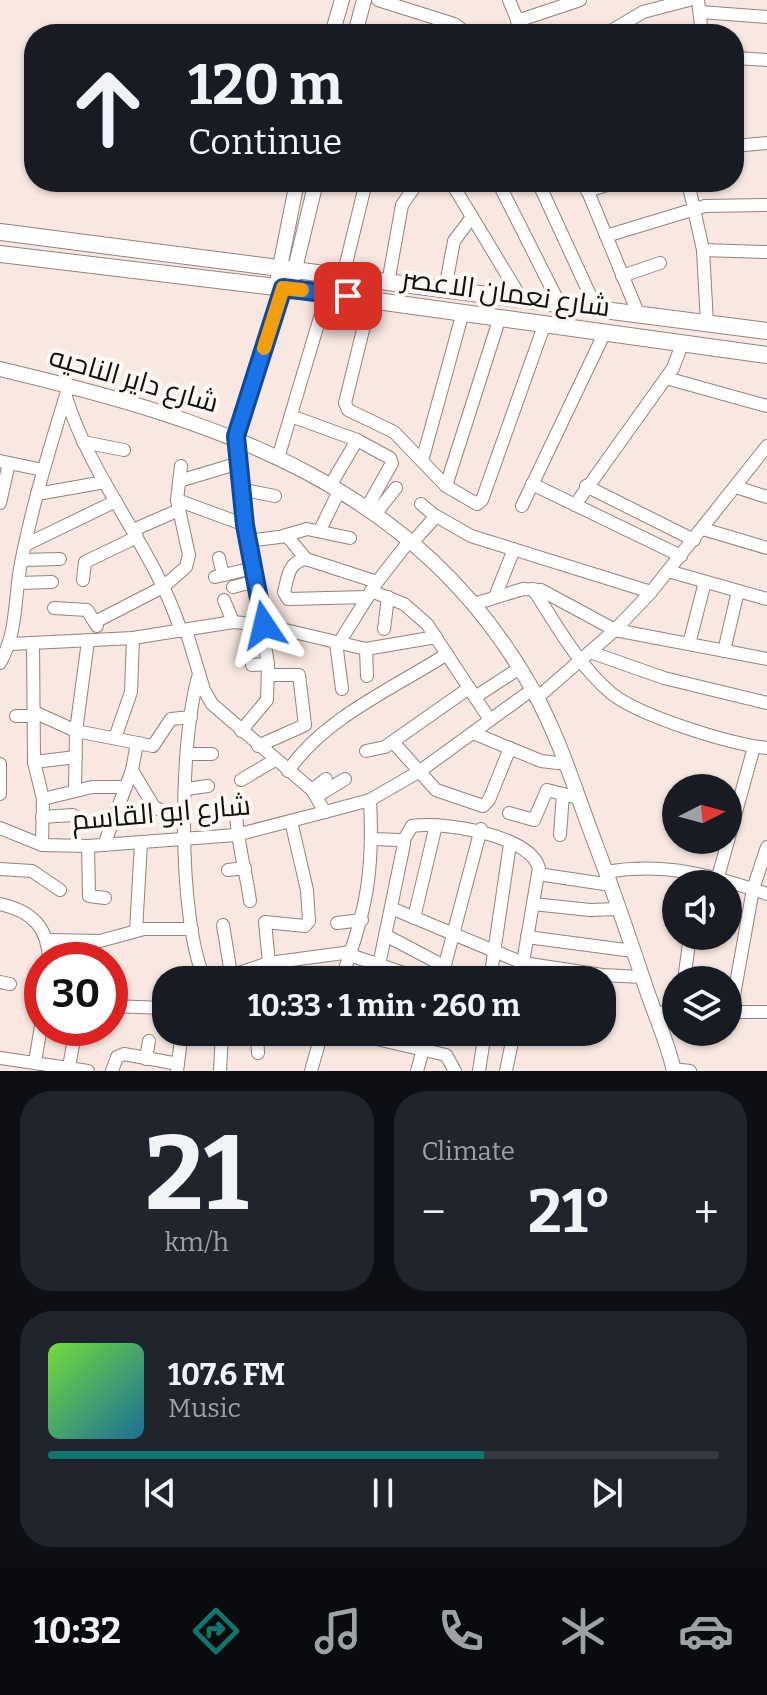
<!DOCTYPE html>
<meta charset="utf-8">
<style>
:root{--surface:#171b24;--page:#20242c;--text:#f1f3f6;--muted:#9ea1a6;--line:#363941;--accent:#0f766e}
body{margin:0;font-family:Bitter,Cairo,serif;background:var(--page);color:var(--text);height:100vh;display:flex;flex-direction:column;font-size:30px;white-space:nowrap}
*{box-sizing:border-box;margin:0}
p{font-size:26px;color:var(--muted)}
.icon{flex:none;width:44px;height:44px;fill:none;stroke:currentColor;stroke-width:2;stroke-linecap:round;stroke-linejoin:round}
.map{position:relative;height:1071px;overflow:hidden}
.drawer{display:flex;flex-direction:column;gap:20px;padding:20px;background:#0d0f14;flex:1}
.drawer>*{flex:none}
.banner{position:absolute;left:24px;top:24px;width:720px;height:168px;border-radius:32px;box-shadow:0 2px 6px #0004;background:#171b24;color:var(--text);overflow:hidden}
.needle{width:52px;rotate:84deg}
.fabs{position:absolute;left:662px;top:774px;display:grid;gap:16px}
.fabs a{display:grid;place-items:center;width:80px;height:80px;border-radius:50%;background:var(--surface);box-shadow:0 2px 6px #0004;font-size:40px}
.speed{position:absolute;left:24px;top:942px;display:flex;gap:16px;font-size:40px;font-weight:700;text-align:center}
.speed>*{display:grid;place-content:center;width:104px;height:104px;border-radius:50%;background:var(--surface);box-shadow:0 2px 6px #0004;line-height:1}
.speed .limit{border:12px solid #d22;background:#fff;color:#111}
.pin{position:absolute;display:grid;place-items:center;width:68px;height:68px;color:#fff;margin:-34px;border-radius:16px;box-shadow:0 4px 12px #0006}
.me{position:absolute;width:88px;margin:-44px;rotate:350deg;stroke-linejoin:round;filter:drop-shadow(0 0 6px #0008)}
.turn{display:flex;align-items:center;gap:28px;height:168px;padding:0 32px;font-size:36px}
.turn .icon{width:104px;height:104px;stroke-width:2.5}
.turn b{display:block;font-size:56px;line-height:68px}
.big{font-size:60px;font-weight:700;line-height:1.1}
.drawer .widget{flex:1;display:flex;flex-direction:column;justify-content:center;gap:12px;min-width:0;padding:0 28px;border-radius:32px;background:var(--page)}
.drawer .dial{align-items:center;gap:0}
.dial b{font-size:104px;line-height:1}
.song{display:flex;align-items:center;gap:24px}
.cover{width:96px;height:96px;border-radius:12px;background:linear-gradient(135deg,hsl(100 70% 55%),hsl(200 70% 35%))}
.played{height:8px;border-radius:4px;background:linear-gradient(90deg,var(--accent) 65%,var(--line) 65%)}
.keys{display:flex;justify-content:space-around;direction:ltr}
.heat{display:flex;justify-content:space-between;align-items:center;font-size:44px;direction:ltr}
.drawer .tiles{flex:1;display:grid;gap:20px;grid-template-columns:1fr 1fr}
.widget:last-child{grid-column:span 2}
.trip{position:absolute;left:152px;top:966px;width:464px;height:80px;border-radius:32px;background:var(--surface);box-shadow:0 2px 6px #0004;font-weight:700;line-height:80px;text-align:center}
.menu{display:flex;height:128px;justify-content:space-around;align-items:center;background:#090b0e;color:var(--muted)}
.menu .icon{width:56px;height:56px}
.menu .on{color:var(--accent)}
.menu b{font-size:36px;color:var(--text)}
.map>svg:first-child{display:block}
</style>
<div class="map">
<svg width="767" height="1071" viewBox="0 0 767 1071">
<rect width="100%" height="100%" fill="#f8e8e1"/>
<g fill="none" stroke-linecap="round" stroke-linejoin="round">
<defs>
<g id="minor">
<polyline points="378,0 454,24 468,34"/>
<polyline points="509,0 523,34"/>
<polyline points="698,0 702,34"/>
<polyline points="700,12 767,17"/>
<polyline points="517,21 580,0"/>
<polyline points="606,34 643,12 689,0"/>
<polyline points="734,58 767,60"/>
<polyline points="734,146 767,143"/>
<polyline points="451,182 521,298"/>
<polyline points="498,182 559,303"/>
<polyline points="538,182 596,308"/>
<polyline points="584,182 638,313"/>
<polyline points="688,182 703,250 707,323"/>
<polyline points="587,191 617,182"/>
<polyline points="606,236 705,206 767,205"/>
<polyline points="703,250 767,252"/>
<polyline points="343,276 366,182"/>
<polyline points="622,276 660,263"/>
<polyline points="375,281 345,403 348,410 394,432 446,486 477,504 482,500 545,323"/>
<polyline points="388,283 402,205 418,182"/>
<polyline points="445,289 454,241 472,217"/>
<polyline points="666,378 767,406"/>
<path d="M66,397c26,84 88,151 115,234"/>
<polyline points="291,416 357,440 390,458 392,463 368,506"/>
<polyline points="83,442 124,450"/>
<polyline points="278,458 327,294"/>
<polyline points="0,461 43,470"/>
<polyline points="422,461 463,312"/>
<polyline points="179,481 236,464"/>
<polyline points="532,484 681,556"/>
<polyline points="330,486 357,440"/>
<polyline points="446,486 500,317"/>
<polyline points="586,486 694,540"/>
<polyline points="736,487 767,497"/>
<polyline points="240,489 275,496"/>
<polyline points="37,494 105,482"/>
<polyline points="177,500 245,525"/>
<polyline points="0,503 9,463"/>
<polyline points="421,504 435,516"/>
<polyline points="575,505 673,368 683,342"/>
<polyline points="522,506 605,332"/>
<polyline points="376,513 396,488"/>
<polyline points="703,529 767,548"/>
<polyline points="133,530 179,510"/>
<polyline points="320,530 339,491"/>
<polyline points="283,536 307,529 350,538"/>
<polyline points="247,541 287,536 306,559 377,582"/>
<polyline points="413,542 436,516 471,536 651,592"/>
<polyline points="25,545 116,501"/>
<polyline points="219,558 223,575"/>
<path d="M306,559c-18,3 -18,18 -22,33l4,7 80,-2"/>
<polyline points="22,560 60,559"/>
<polyline points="668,571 767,599"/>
<polyline points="215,577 253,568"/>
<polyline points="83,580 85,562 137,537"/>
<polyline points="18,583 52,582"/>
<polyline points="233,587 256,581"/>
<path d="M533,589c23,35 45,76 78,104 28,23 119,51 156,55"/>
<polyline points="371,591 404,604 427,624 490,720"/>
<polyline points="495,597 514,549"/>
<polyline points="224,600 233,622"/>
<polyline points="474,604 523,589 541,590 615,630 767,659"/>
<polyline points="54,608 87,610 97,626"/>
<polyline points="95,622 163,587 186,567 189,555 177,500 181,466"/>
<polyline points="384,629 388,597"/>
<polyline points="186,630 204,690 212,704 312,790 325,812"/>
<polyline points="336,642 342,689"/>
<polyline points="33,643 34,762 43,799 42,845"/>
<polyline points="339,643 377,582 410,540"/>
<polyline points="11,644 133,638 233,622 264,625 366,649 436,637"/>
<polyline points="689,644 705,582"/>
<polyline points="366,649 367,676"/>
<polyline points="724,651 738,591"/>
<polyline points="590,652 664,678 767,703"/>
<path d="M0,663c18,-32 14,-65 21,-100 12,-61 30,-119 48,-178"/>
<polyline points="252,665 268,664"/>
<path d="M199,674c-20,65 -22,245 6,306"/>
<polyline points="475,697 520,668"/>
<polyline points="537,698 615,630 651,592 767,446"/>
<polyline points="34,712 76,731 153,746 171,719 191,717"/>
<polyline points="16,716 34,716"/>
<polyline points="241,731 267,700 268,664 245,525 236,436 283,288"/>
<polyline points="473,733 541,761 566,764"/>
<polyline points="115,738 131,692 133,638"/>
<polyline points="393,742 436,790 483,806 489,800 510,748"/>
<polyline points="258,746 305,725 299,675 269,675"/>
<polyline points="366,751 385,747 469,688"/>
<polyline points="188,754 212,754"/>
<polyline points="34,762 76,757"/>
<polyline points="0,764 0,794"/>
<polyline points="132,770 154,807 185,821"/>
<path d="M288,771c36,-53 106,-83 159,-117"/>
<polyline points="241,780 275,760"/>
<polyline points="186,789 208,786"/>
<polyline points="75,790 76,731 88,641"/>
<polyline points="312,790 326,779"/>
<polyline points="317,796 345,779"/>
<polyline points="43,799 92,787 126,787"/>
<path d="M236,809c0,31 10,61 14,92"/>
<polyline points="509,813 534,820 547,790 578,798"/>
<polyline points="42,817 73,815"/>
<polyline points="0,828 42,845 88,846 236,835 325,812 370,800 420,771 533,689"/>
<polyline points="560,835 563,794"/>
<polyline points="372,839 399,840 404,844 379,965"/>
<path d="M403,841l9,-15c30,-5 118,9 127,42l-19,112"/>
<polyline points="104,845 132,770 137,743"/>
<polyline points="88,846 89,896 105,898"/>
<polyline points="0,869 32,871 60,890"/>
<polyline points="228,870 245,868"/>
<path d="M606,872c58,-10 106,3 161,22"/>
<polyline points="538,874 611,885"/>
<polyline points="718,877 754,747"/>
<path d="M0,904c32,7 48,23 49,56"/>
<polyline points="533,904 590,910 619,909"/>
<polyline points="391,908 523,963 602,975 642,977"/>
<polyline points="414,918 436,825"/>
<polyline points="337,923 362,920"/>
<polyline points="223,925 231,974"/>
<polyline points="136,931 141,843"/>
<polyline points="385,935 444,966"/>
<polyline points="527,937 633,951"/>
<polyline points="49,940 100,941 144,929 192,929"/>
<polyline points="350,955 424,980"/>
<polyline points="85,960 85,942"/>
<polyline points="269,963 265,922 305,926 309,921 307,890 291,821"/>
<polyline points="217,980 269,963 351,952"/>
<path d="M341,980c25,-68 33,-107 29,-180"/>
<polyline points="441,980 481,829"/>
<polyline points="490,980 510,844"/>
<polyline points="684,980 690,936"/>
<polyline points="0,982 10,984"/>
<polyline points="110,1006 166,1008"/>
<polyline points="728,1012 767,1012"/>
<polyline points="731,1012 753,889 767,847"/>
<polyline points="655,1013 676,1012"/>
<polyline points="257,1032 258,1053"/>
<polyline points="346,1032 446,1055 455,1071"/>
<polyline points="0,1058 88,1071"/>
<polyline points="146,1059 149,1041"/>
<polyline points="35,1062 42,1020"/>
<polyline points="69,1067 76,1028"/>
<polyline points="673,1069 690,1071"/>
<polyline points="112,1071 117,1057 124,1054 178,1064"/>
<polyline points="177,1071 182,1032"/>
<polyline points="220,1071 222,1032"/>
<polyline points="311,1071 322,1032"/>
<polyline points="417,1071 428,1032"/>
<polyline points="479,1071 485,1032"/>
<polyline points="506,1071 514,1032"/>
</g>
<g id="tertiary">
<polyline points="332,34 342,0"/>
<polyline points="355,34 364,0"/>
<polyline points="276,287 297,182"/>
<polyline points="290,289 316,182"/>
<path d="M0,369c219,52 417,114 534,323 27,49 43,104 63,156 18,47 34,95 50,143 9,26 21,53 27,80"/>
</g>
<g id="secondary">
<polyline points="0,232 767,331"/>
<polyline points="0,254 276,287 767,355"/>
</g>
</defs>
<use href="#minor" stroke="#91837c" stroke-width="14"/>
<use href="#tertiary" stroke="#91837c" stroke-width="16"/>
<use href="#secondary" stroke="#91837c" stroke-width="18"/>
<use href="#minor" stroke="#fff" stroke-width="12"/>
<use href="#tertiary" stroke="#fff" stroke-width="14"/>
<use href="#secondary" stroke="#fff" stroke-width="16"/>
</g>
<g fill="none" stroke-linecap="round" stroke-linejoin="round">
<defs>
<polyline id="route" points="264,625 245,525 236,436 283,288 348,296"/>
</defs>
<use href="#route" stroke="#114b97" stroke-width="20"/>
<use href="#route" stroke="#1a73e8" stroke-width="14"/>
<polyline stroke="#f59e0b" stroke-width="14" points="264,348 283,288 302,290"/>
</g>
<g text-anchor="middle" stroke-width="8" stroke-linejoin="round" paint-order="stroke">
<g font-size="28" fill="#140f0d" stroke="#fef8f5">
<text transform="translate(506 292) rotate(8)" y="10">شارع نعمان الاعصر</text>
<text transform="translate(134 379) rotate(16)" y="10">شارع داير الناحيه</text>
<text transform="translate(161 812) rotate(-5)" y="10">شارع ابو القاسم</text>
</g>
</g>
</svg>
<div class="fabs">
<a><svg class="needle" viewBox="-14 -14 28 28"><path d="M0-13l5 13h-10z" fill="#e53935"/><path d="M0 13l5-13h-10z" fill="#9ea1a6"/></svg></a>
<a><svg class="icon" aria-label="sound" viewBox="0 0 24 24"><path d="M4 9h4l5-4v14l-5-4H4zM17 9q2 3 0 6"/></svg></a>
<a><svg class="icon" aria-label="layers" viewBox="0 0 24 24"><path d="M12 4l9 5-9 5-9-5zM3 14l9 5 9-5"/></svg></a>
</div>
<div class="speed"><div class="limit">30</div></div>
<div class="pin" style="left:348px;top:296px;background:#d93025"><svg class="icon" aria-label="arrive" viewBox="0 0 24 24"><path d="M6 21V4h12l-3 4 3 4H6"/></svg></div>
<svg class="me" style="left:264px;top:625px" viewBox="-20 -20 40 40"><path d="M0-17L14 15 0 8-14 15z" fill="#1a73e8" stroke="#fff" stroke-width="4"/></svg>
<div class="trip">10:33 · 1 min · 260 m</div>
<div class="banner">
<div class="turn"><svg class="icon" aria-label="ahead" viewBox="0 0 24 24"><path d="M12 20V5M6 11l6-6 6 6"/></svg><div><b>120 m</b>Continue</div></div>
</div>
</div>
<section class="drawer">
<div class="tiles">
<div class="widget dial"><b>21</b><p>km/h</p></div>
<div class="widget"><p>Climate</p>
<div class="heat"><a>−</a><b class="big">21°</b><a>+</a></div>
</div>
<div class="widget">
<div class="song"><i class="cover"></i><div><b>107.6 FM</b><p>Music</p></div></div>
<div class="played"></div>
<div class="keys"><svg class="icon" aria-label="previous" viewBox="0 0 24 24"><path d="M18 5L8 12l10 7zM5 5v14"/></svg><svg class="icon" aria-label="pause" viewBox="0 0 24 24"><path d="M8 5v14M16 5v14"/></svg><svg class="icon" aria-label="next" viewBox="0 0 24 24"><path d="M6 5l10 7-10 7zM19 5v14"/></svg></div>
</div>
</div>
</section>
<nav class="menu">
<b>10:32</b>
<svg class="icon on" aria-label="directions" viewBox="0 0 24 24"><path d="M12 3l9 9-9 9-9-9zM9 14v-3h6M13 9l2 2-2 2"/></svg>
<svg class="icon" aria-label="music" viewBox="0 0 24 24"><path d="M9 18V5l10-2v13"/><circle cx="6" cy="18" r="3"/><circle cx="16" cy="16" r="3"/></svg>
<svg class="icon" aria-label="phone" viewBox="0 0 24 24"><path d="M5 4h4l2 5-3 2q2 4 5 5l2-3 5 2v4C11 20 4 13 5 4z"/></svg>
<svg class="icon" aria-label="climate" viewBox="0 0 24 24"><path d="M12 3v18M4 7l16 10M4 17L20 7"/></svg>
<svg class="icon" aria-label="car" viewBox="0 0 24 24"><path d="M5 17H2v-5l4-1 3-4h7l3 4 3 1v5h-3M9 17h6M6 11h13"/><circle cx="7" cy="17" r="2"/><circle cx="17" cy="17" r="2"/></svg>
</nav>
